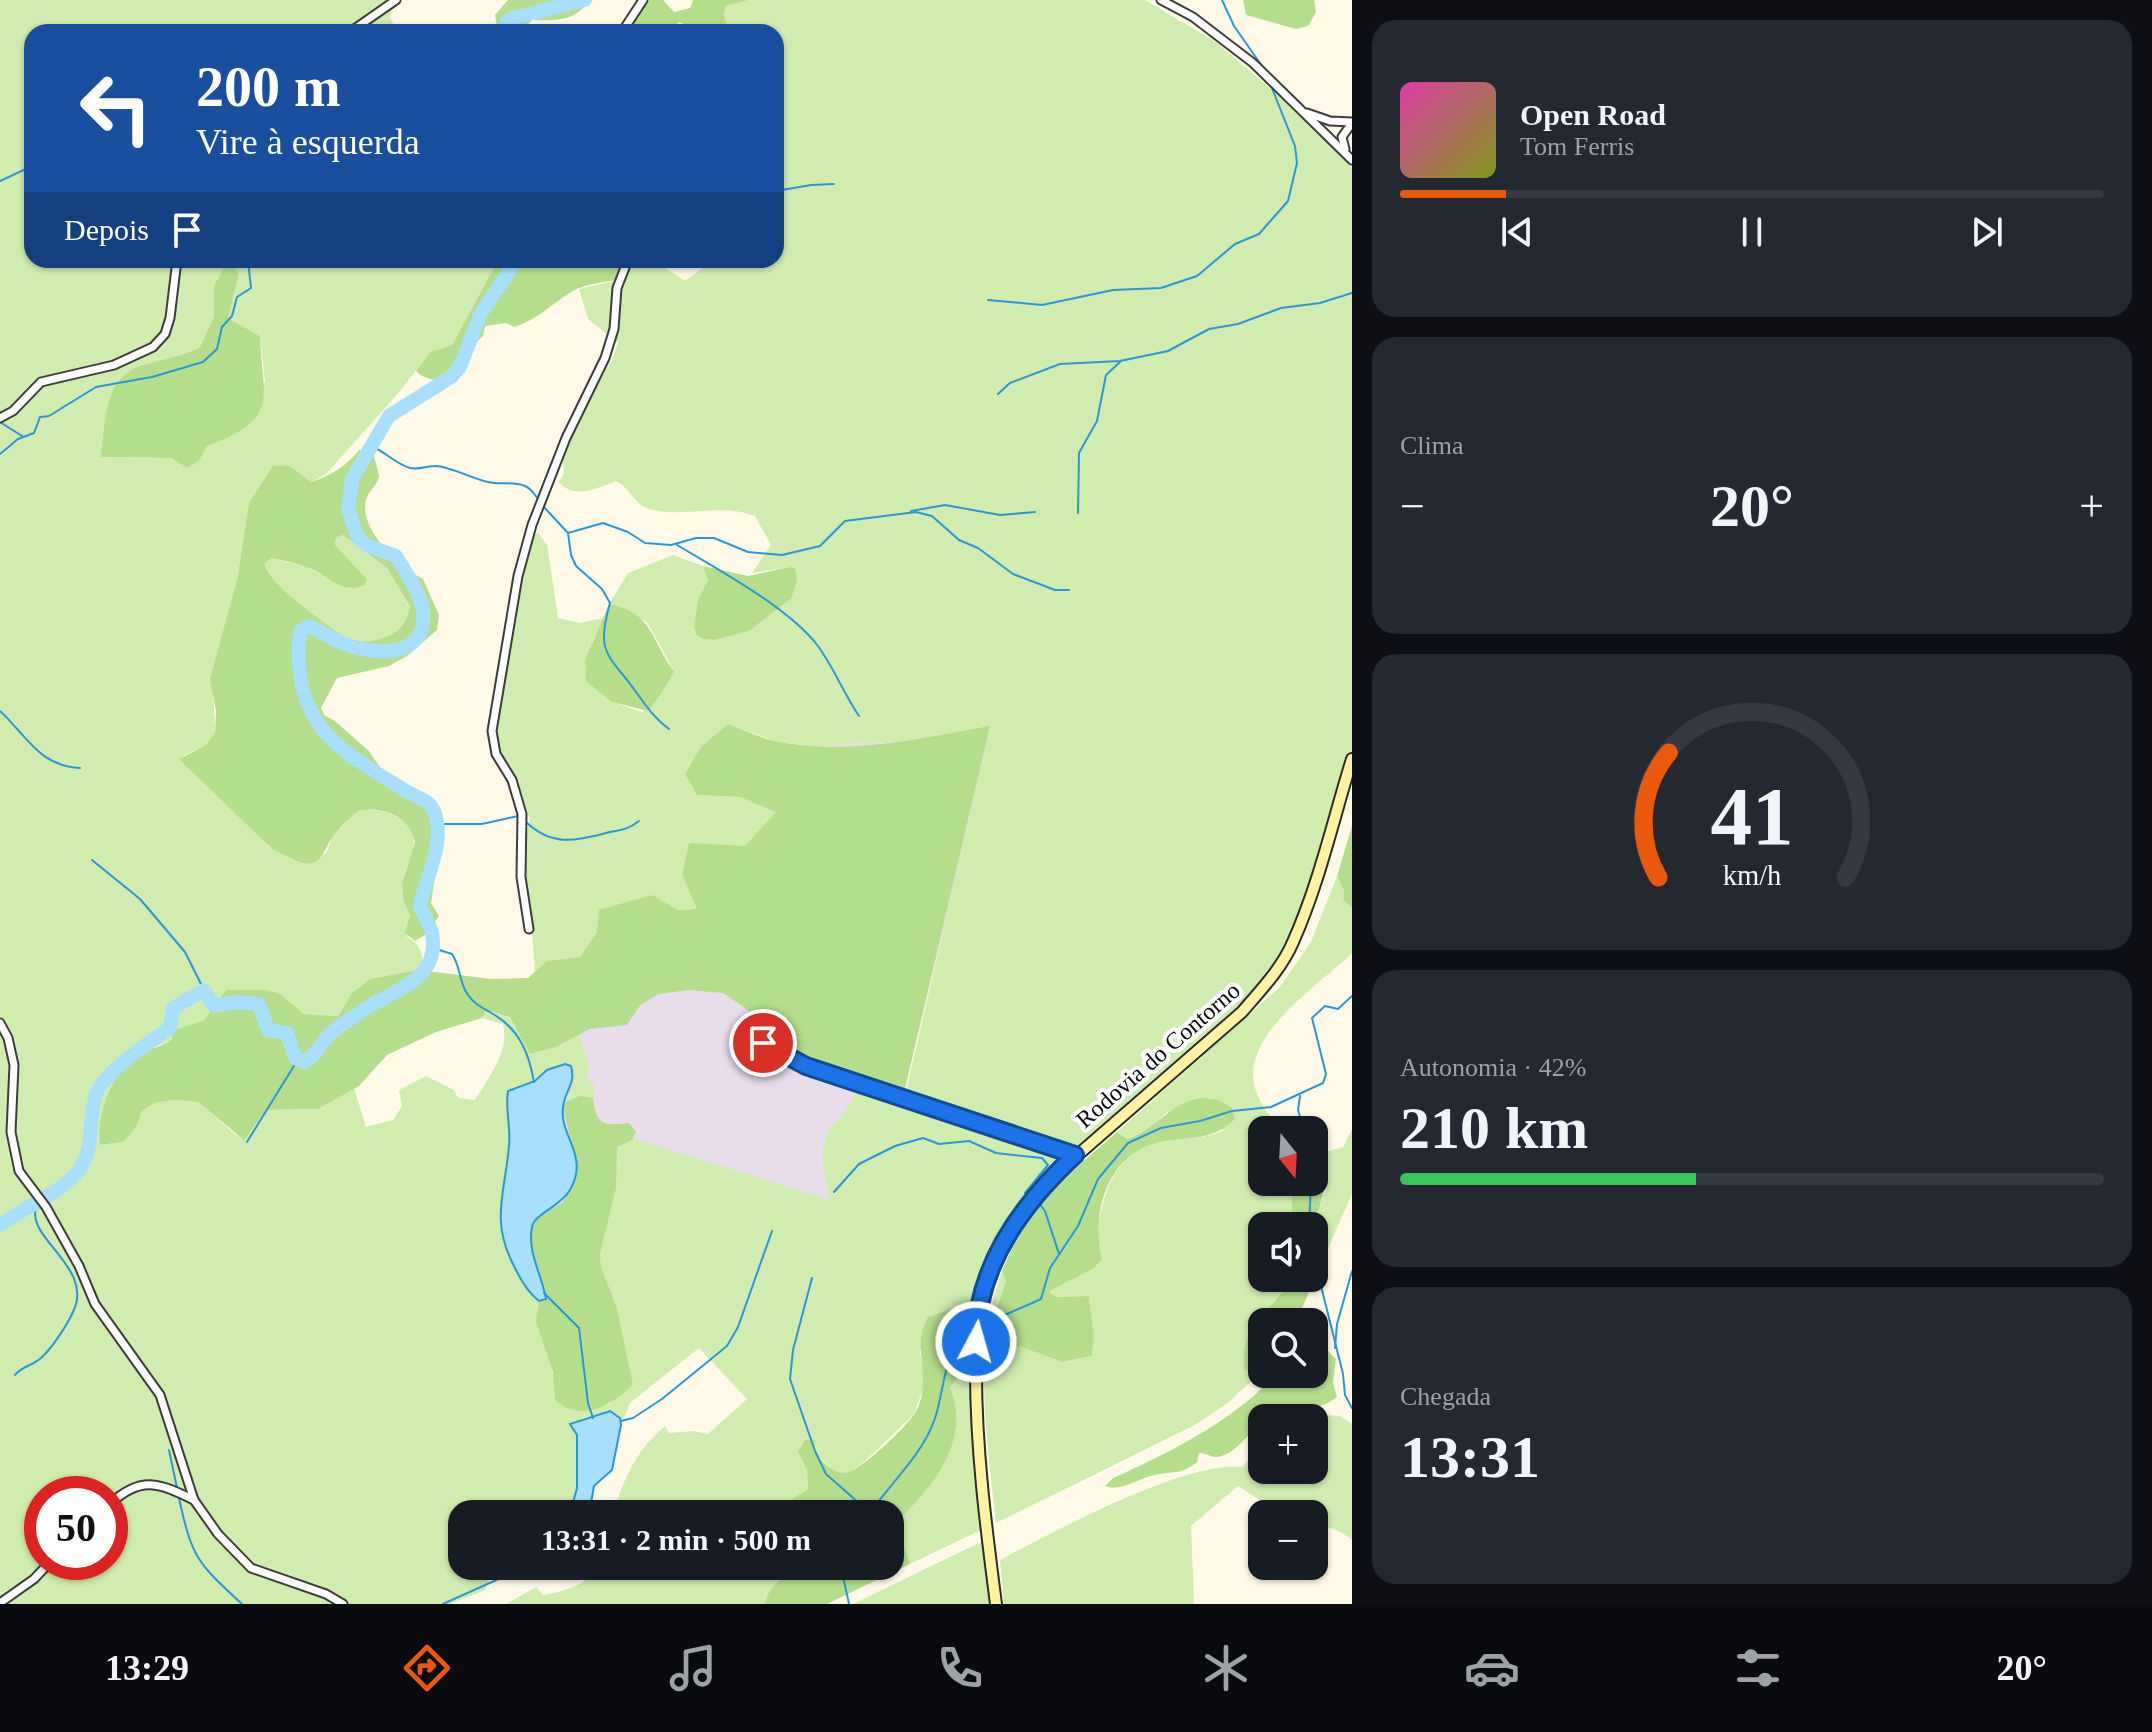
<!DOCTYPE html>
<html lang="pt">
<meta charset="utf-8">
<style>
:root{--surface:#171b24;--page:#242831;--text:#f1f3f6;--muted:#9ea1a6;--line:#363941;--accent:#ea580c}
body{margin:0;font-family:"Times New Roman",serif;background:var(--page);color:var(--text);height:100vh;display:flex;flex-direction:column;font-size:30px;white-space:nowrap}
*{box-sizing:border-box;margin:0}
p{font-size:26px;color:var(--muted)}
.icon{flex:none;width:44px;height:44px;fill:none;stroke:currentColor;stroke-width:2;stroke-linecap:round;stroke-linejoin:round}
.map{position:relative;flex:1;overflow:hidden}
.side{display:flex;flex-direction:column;gap:20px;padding:20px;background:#0d0f14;width:800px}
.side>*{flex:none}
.banner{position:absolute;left:24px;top:24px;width:760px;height:244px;border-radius:24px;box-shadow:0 2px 6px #0004;background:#1a4fa0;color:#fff;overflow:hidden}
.needle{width:52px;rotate:162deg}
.fabs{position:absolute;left:1248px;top:1116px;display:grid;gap:16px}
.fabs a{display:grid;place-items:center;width:80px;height:80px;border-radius:16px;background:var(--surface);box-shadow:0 2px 6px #0004;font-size:40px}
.speed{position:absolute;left:24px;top:1476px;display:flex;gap:16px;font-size:40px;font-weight:700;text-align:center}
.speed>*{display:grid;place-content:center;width:104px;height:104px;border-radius:50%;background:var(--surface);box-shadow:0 2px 6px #0004;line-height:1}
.speed .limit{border:12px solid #d22;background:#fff;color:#111}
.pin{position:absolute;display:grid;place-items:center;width:68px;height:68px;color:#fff;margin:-34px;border:4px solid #fff;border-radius:50%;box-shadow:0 2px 8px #0007}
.me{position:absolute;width:88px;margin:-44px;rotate:6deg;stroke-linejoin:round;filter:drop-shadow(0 0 6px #0008)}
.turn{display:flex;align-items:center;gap:28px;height:168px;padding:0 40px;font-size:36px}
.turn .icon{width:104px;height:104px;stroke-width:2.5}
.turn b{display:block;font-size:56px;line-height:68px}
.then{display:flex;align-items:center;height:76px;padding:0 40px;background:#0003;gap:16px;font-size:30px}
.big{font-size:60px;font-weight:700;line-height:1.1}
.side .widget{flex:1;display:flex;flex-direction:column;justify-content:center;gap:12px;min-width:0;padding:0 28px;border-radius:24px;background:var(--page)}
.side .dial{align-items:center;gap:0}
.dial svg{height:208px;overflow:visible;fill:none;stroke:var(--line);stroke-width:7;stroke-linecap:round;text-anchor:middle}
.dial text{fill:var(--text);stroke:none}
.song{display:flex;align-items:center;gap:24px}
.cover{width:96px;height:96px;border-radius:12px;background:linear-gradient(135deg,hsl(320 70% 55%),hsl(70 70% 35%))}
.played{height:8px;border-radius:4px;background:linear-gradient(90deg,var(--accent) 15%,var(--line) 15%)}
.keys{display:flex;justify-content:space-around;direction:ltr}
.heat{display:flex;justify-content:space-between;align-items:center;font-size:44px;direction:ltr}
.charge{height:12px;border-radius:6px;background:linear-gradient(90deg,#34c759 42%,var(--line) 0)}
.trip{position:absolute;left:448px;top:1500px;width:456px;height:80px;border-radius:24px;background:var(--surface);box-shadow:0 2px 6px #0004;font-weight:700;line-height:80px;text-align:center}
.menu{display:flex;height:128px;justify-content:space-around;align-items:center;background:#090b0e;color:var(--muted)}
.menu .icon{width:56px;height:56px}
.menu .selected{color:var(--accent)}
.menu b{font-size:36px;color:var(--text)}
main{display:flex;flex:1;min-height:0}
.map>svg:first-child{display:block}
</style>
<main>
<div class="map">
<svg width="1352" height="1604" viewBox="0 0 1352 1604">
<rect width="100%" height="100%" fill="#fffae8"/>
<polygon fill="#e9ddeb" points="992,731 873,1218 470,1271 502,1070 673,942 783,747"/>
<g fill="#d0ecae" fill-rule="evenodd">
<path d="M0,0h396l-6,17 4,9 4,-1 8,7h-374v228h466l-46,85 -22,7 -29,38 -74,83 -15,9 -10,-5 -53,26 -12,77 -24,106 2,46 -9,13 -23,11 89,94 42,11 13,-9 4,-14 26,-27c12,-2 27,-1 38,5 39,18 7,45 7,72 0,10 5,15 7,24 2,7 -1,17 -2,25 12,6 16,15 16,28 -14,15 -39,7 -55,16 -15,8 -22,21 -30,35l-34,-2 -24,-20 -54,-4 -22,30 -32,11v8c-11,8 -24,8 -34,15 -23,17 -43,64 -37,91l21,-3 15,-16 5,-15 11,-8 22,-3 23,2 39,34 29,-26 52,-1 36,-21 12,39 27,-7 9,-14 -3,-16 27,-14 28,14 4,8 17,2c13,-22 35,-49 28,-76l-21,-6 4,-8 24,7 10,17 19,19 40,-18 10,32 -1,13 6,5 -1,13h-20l-8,4 7,-15c-32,-5 -39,-9 -65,13l2,43 -10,76 35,79 5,3c-6,38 18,57 15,93l54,11 25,-21 -16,-76 -16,-42 -1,-13 17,-106 16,-9 196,62c-2,-19 -11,-46 -2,-65 9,-19 28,-27 28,-50l48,11 4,-9 83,-360 -86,14 -89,5 -37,-4 -51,-18 -30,71 43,2 36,15 -31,34 -56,-2 -7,31 15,34 -19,1 -27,-15 -54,37 -17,25 -33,4 -12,11 -3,-40 -7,-23 -1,-64 6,-25 -9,-29 -23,-40 -6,-32 9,-55 29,-127 8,-4 9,12 11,73 21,5 25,-5 -12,24 20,60 30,10 10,-6 22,-35 -27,-49 -38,-18 19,-31 45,-18 30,11 5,14 -10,19 -4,28 9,12 12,1 34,-9 42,-32 -2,-32 -37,6 19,-28 -16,-29c-36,-14 -70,3 -106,-7 -16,-5 -19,-22 -33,-28 -18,7 -43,19 -57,1l5,-9 -2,-21 29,-61 20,-29 7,-19 -30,-24 -9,-30 43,-10 7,-19h24l32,21 28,-21h63v-228h-48l-4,-18 2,-8 23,-6h396l68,40 107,90 32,38v615l-31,103 -15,36 -28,44 -30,33 -191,164c-38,40 -69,84 -82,139l-20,4 -35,45 4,35 -10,28 -48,46 -17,13 -14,-1 -17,-16 -5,-14 -8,-1 3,48 -23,14v11h-172c11,-36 23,-64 52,-88l4,7 24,-2 15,3 39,-35 -48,-51 -69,55 -9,22 -1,-7 -20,-4 -18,4c-7,24 -2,45 -5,68 -1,8 -5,12 -5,20l9,8h-119v52h33l-10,24 -35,14h-450zM233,262l6,12 -11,44 32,18 5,45 -42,59 -17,7 -8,14 -11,7 -16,-10 -70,-1 45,-93 25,-5 29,-12 14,-31v-30l11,-20zM42,1494h68v68h-68z"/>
<path d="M343,535l44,33 23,40c-6,29 -32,34 -58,35 -18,-12 -88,-61 -87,-80l7,-5 34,9 44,22 17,-10 -32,-34 1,-7z"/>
<path d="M1337,876l7,15 -1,9 9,8v45c-33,33 -118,85 -95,141 5,13 15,25 24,36h-19v15l-6,-1 -3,20 9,2v16h29l1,44h-30v52h30c-20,33 -53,44 -48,90l13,8 -32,29 -30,20 -199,98c-9,-86 -24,-168 6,-252l4,10 -9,27 9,13 -16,35 15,2 14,-12 43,16 30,-6 2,-20 -5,-40 -32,1 -7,-4 4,-7 39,-17c6,-47 7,-111 64,-126 23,-6 45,-2 67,-13l-57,-18 -16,15 -24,12 -10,-7 162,-144 32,-46z"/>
<polygon points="1352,1129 1352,1194 1328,1248 1314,1241 1312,1226 1327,1188 1322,1153 1343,1147"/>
<path d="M968,1367l15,162 -73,35 -12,-22 -8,-4v-10c39,-36 83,-84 60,-141z"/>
<path d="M1296,1413l44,3 12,8v116c-11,-10 -25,-12 -38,-19v-7h-10l-7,-4h-22l-37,-24 -47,40 3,78h-190l-4,-44c53,-28 186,-100 243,-93l19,-26v29h52v-52h-31z"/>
<polygon points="985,1540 992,1604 853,1604"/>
<path d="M601,1566h192l-23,24 -6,14h-258l30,-17 7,8c23,-4 43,-10 58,-29z"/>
</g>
<g fill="#b4de8c" fill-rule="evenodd">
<path d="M508,0h81c-12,21 -34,21 -57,20l-12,12h-22l-3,-17z"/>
<polygon points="649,0 663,0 674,12 690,8 693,0 749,0 726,6 724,14 728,32 691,32 689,26 679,22 667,32 627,32"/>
<polygon points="1243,0 1314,0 1316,12 1308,26 1296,29 1246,15"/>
<path d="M498,260h131l-7,19c-15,3 -35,4 -49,12 -21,12 -35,29 -59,36l-8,-4 -21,3 -2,10 -21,20 -6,21c-11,5 -32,4 -40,-6l14,-19 22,-7z"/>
<path d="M232,262l7,12 -11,44 32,18c3,67 20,81 -54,111l-7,14 -12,7 -16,-10 -70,-1c5,-37 2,-83 46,-93 18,-5 36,-8 53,-17l14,-31v-30l11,-21z"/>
<path d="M359,450l14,3 6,22c-1,10 -8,13 -12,22 -12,29 32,70 56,82l16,36 -2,15 -30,26 -18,10 -52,12 -16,30 3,7 11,6 34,30 20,30 35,24 9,19 9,8 -11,71 8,13 -13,18 -11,7 -10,-8 5,-17 -7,-17 -1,-16 13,-41c-4,-26 -34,-36 -57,-31 -9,8 -17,15 -24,24 -9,10 -11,32 -31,28 -10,-3 -20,-10 -30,-13l-94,-91 27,-14 9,-13 1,-21 -6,-32 27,-99 12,-77 24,-37c24,-3 21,7 39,16 19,-7 35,-16 47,-32zM343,535l44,33 23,39c-5,30 -32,35 -58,35 -18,-12 -88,-60 -87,-79l7,-5c13,3 27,6 39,11 20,8 31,26 54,16l2,-6 -32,-34 1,-7z"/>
<polygon points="703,566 748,576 789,567 795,568 797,580 791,599 749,631 715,640 703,639 697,635 694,627 698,599 708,580"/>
<path d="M609,604c45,9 42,37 65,67 -1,5 -21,35 -26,40l-36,-9 -26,-21 -1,-21z"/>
<path d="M728,724c16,6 35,15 52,18 69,13 143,-4 210,-16l-87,371 -50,-17 -3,-7 -69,-29 -33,-34 -25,-17 -34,-3 -30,4 -19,11 -13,20 -37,4 -35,18 -25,7 -20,-37 -24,-7 -4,8 -46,14 -49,23 -28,31 -41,23 -52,1 -22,30 -46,-38 -23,-2 -21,3 -12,8 -5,15 -14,16 -23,3c-4,-28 12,-75 38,-90 11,-7 23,-7 34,-16v-8l32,-11 22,-30h41l13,4 24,20 34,2 14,-23 18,-14 49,-9 72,9 37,-1 19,-17 33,-4 17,-25 2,-22 53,-15 26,15 19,-1 -15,-34 7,-32 56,3 31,-34 -36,-15 -43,-2 -12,-21 16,-27z"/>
<polygon points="1352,826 1352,908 1343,900 1344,891 1337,876"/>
<path d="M580,1096l13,2c3,28 12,28 36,25l7,9 -4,8 -15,7 -1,41 -16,65 1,13 16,42 16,76c-21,22 -52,39 -78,16l-2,-28 -17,-50 3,-21h6l-13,-54v-24l7,-8 23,-12 10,-17 5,-19 -14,-59 2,-6z"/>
<path d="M1201,1098l18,2 13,8 3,11c-25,25 -51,16 -82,25 -48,15 -62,73 -51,115l-9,10 -42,21 -1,3 7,4 32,-1 5,40 -2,20 -30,6 -43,-16 -20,17 -9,-2 16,-40 -9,-13 9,-27 -4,-10c27,-65 63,-94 115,-139l10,7c30,-10 41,-35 74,-41z"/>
<path d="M1314,1142c22,24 9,58 -2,84h-20l-1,-44h23z"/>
<path d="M1314,1241l14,7 -32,74h-34v47l-5,7 -13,-7c-5,-47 28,-57 48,-91h22z"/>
<path d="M975,1302l-7,65 -18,20c23,57 -21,105 -60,141v-14h-105v-11l23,-14 -1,-19 -9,-19 7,-11h10c-1,8 2,15 8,22 8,7 17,14 28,9 15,-6 55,-44 64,-58 19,-32 -5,-65 13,-96z"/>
<path d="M1314,1346l13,4 9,9 -3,24 4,14c-15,12 -28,11 -46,8l-18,13h-11v7c-16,8 -24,28 -44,32 -7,1 -11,-4 -19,-4l-2,9c-15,13 -25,9 -42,13 -17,3 -33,17 -50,11l8,-8c59,-26 119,-57 164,-104h37z"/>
<polygon points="890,1538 905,1550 910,1564 827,1604 764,1604 770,1590 793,1566 890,1566"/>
</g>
<g fill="#a7dffc" stroke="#2898d9" stroke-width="2">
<path d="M565,1064l6,2c5,19 -6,24 -8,41 -4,30 27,48 7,83 -10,17 -36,24 -38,37 -5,25 10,48 14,72l-7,2c-12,-9 -19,-22 -25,-35 -24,-45 -9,-73 -5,-120 2,-18 -4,-37 -1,-55l27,-10 12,-11z"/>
<polygon points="610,1411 620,1418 621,1425 612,1470 594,1486 589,1514 581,1514 572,1506 577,1488 577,1435 570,1424"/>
</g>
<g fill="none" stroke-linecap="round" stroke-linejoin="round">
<g stroke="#2898d9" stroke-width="2">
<polyline points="1222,0 1234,26 1264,69"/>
<polyline points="0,181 32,166"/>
<polyline points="776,191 811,185 834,184"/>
<polyline points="988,300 1042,305 1113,290 1161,288 1197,276 1235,244 1259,234 1288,201 1297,163 1295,146 1270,83"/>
<polyline points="998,394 1010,383 1060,364 1120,361 1168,351 1209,329 1238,324 1281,308 1320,303 1352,293"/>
<polyline points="0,422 22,436"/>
<path d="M373,447c14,6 23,17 37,21 10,2 16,-2 25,-2 12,-1 40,14 53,16 12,3 25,-1 37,4 7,3 9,8 13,13"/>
<polyline points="0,454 18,439 34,433 40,417 49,416 96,387 152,377 203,362 217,349 222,327 232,316 237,297 251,288 248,260"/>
<path d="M542,505l26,28 3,22 5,11 26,23 8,14c-15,52 -1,51 26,89 11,15 18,26 33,37"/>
<polyline points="911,511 945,505 1000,515 1035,512"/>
<polyline points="1078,513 1079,453 1097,421 1106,375 1120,362"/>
<polyline points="568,533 603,523 628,532 645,543 671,545 696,538 714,538 748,552 782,555 820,546 845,521 916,512 932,516 959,540 978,548 1013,574 1055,590 1069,590"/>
<path d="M677,545c42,25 112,63 141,101 16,22 26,48 41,70"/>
<path d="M0,711c27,25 39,55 80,57"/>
<path d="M526,822c27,26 51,18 84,10 12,-2 19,-3 29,-11"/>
<polyline points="437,824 482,824 518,816"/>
<polyline points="92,860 140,899 185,952 204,990"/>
<path d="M433,948l19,6c9,13 7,29 16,41 7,10 15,13 25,19 26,15 36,39 41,68"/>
<polyline points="1300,1096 1298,1110 1304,1130"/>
<polyline points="247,1142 297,1061"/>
<polyline points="834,1192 859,1164 895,1146 923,1138 939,1144 969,1141 996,1153 1042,1158 1048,1165 1025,1193 1029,1196"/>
<polyline points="1038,1202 1045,1211 1059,1254"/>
<polyline points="1309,1226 1311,1182"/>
<polyline points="1314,1258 1343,1374 1345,1395 1352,1408"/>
<polyline points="812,1278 793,1350 790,1379 815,1451 826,1474 869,1512"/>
<polyline points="544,1293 579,1328 588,1403 593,1418"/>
<polyline points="980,1326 1041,1299 1050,1268 1078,1226 1098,1179 1128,1143 1161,1128 1200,1121 1232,1111 1271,1107 1323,1083 1326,1074 1312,1018 1325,1006 1338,1009 1352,996"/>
<polyline points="1335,1348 1337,1324 1352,1271"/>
<path d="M15,1375c7,-9 17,-9 26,-17 11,-10 25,-31 32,-46 23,-47 -54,-75 -35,-110"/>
<polyline points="621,1421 633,1418 662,1399 727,1346 738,1327 772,1231"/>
<polyline points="169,1450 177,1488"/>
<path d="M178,1494c14,63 17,67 64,110"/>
<path d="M869,1514c20,-29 53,-59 65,-93 11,-28 8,-74 37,-90"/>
<polyline points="847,1566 843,1576 849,1604"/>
<polyline points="443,1604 514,1572"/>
</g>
<g stroke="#a7dffc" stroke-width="14">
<polyline points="503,32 507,21 513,18 585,0"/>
<path d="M0,1225c23,-17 66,-34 81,-58 14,-23 7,-51 15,-73 7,-21 55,-53 74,-66l3,-20 31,-18 10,16 24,-4 21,2 9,26 19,3 8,25 9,4c12,-6 16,-17 25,-27 8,-8 20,-15 30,-22 29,-22 82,-30 73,-79 -1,-10 -9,-18 -12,-28 5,-27 24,-60 16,-89 -5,-19 -16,-17 -30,-26 -71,-43 -115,-67 -106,-160l9,-5c13,6 25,15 39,19 33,12 84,11 74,-39 -4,-17 -17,-35 -26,-50l-27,-10 -11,-8 -10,-29 4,-30 37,-63 62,-39 9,-10 20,-52 37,-55"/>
</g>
<defs>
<g id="street">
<polyline points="1161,0 1193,17 1253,63 1352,160"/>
<polyline points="350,32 396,0"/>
<polyline points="622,32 643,0"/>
<polyline points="1307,113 1330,121 1352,122"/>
<polyline points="1345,149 1342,137 1352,123"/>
<polyline points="0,418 13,411 41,382 114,365 153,347 165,334 170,318 177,260"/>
<polyline points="529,929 521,877 522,814 512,780 496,754 492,731 518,576 532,525 566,438 605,358 614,329 617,288 628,260"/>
<polyline points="0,1023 8,1038 14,1065 11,1132 19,1171 46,1207 79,1266 95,1304 160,1395 194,1500 218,1534 251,1568 326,1594 343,1604"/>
<path d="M110,1504c31,-29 49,-21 84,-4"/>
<polyline points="0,1603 34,1579 50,1562"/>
</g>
<g id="secondary">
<polyline points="763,1043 806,1066 1075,1155"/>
<path d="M996,1604c-10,-77 -20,-154 -20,-232 0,-19 -3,-42 1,-61 13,-51 38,-94 73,-132l192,-167c19,-22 40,-44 51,-70 26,-58 40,-122 59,-183"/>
</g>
</defs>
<use href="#street" stroke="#3d3d3d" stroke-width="11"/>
<use href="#secondary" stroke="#2c2c2c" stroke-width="14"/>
<use href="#street" stroke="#fff" stroke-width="7"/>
<use href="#secondary" stroke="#fff2a3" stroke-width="10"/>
</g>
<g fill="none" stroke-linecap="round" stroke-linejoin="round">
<defs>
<path id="route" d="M763,1043l43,23 269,89c-53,49 -99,111 -99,187"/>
</defs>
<use href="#route" stroke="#114b97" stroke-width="20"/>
<use href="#route" stroke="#1a73e8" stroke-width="14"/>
</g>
<g text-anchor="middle" stroke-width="8" stroke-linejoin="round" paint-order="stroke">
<g font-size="24" fill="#0a0a0a" stroke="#fff">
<text transform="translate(1158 1055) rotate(-41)" y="8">Rodovia do Contorno</text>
</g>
</g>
</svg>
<div class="fabs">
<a><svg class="needle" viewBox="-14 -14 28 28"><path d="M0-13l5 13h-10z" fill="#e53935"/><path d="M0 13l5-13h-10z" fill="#9ea1a6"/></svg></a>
<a><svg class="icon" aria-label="sound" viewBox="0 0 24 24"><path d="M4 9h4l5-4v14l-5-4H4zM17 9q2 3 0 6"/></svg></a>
<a><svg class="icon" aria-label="search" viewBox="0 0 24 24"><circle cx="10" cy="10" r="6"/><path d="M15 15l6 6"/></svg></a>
<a>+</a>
<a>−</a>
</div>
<div class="speed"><div class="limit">50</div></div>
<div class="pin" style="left:763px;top:1043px;background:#d93025"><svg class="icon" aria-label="arrive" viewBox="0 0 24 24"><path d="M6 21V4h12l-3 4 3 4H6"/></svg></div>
<svg class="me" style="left:976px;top:1342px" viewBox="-20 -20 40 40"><circle r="17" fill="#1a73e8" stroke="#fff" stroke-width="3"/><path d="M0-11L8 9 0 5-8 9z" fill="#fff"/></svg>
<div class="trip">13:31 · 2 min · 500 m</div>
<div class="banner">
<div class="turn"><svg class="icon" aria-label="left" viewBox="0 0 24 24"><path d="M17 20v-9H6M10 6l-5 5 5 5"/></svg><div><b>200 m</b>Vire à esquerda</div></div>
<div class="then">Depois<svg class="icon" aria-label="arrive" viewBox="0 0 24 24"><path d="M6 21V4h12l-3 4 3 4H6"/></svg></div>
</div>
</div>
<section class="side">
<div class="widget">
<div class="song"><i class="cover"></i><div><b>Open Road</b><p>Tom Ferris</p></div></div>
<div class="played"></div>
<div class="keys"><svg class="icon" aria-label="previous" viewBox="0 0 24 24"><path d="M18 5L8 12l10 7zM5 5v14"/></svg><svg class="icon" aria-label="pause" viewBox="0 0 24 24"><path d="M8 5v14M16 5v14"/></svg><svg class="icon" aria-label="next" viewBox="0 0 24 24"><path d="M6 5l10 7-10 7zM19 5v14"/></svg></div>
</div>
<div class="widget"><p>Clima</p>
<div class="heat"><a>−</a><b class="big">20°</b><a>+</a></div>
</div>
<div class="widget dial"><svg viewBox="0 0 100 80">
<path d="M14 69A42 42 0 1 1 86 69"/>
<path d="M14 69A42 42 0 0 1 18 21" stroke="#ea580c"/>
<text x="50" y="56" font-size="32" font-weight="700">41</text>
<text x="50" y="72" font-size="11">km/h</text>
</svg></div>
<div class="widget"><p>Autonomia · 42%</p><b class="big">210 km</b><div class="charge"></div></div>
<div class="widget"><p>Chegada</p><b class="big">13:31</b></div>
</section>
</main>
<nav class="menu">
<b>13:29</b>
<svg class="icon selected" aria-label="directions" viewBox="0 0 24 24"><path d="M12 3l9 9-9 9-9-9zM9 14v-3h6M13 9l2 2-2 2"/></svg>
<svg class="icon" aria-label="music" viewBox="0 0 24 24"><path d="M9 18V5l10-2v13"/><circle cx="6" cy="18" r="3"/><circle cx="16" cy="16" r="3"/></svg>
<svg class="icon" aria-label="phone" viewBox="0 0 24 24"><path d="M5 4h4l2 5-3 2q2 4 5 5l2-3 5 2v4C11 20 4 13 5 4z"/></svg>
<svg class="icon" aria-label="climate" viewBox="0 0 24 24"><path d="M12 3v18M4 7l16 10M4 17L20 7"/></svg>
<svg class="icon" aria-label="car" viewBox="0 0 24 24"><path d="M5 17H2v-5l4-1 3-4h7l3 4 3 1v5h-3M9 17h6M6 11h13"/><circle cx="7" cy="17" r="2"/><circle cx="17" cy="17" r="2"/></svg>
<svg class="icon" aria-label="filters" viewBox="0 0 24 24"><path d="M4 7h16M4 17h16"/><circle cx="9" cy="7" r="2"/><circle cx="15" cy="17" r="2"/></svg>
<b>20°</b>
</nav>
